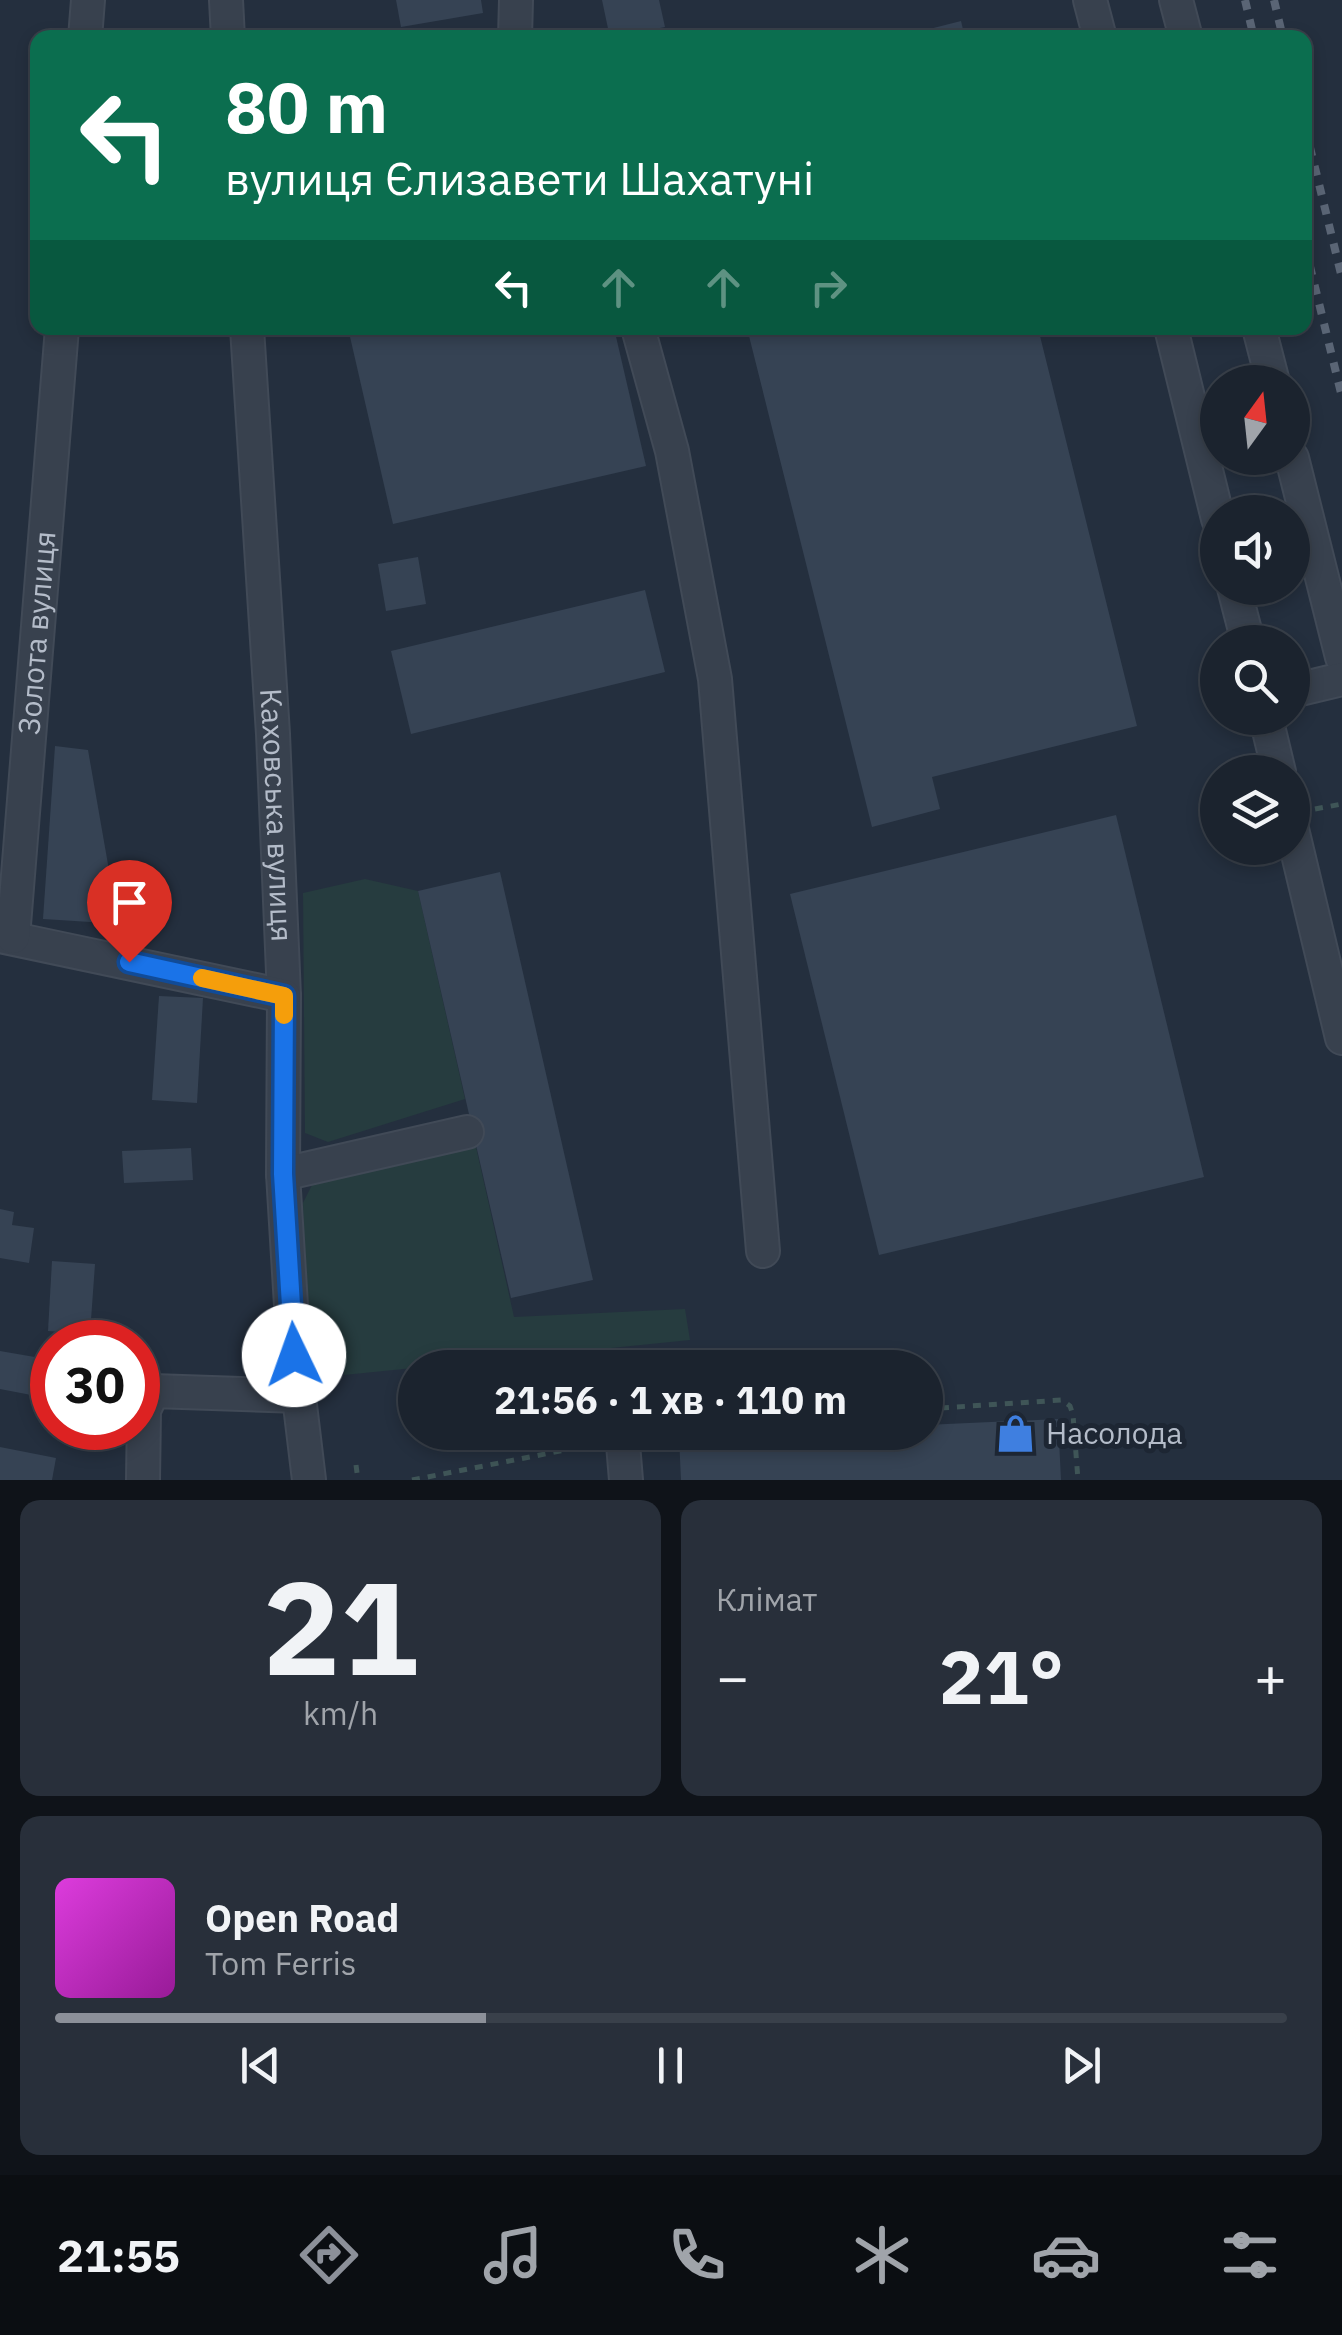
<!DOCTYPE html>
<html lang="uk">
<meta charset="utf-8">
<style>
:root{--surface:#1b232e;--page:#282f3a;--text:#f1f3f6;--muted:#a0a4aa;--line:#39404a;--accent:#8c9099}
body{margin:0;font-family:"IBM Plex Sans",sans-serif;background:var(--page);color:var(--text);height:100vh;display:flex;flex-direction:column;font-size:38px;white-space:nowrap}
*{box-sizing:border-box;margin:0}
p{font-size:32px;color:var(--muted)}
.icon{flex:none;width:55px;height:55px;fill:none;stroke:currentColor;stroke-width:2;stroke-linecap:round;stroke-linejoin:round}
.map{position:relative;height:1480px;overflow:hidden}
.side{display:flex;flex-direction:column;gap:20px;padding:20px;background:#0f1319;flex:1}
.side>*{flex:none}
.top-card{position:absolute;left:30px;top:30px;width:1282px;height:305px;border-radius:20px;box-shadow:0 5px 15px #0003,0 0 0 2px var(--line);background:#0b6e4f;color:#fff;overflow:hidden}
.needle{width:65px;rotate:15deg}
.controls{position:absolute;left:1200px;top:365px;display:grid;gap:20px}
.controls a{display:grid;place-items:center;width:110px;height:110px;border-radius:50%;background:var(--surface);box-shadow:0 5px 15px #0003,0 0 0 2px var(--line);font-size:50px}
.speed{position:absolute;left:30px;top:1320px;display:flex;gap:20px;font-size:50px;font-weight:700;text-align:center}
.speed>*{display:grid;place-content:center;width:130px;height:130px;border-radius:50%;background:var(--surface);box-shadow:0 5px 15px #0003,0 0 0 2px var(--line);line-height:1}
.speed .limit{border:15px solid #d22;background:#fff;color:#111}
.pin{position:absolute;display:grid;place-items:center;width:85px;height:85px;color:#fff;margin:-102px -42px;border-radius:50% 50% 50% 0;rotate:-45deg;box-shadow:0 0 10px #0007}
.pin .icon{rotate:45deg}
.me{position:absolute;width:110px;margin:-55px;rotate:357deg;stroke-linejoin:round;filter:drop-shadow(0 0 8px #0008)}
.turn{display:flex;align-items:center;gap:35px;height:210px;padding:0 30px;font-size:45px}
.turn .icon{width:130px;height:130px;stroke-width:2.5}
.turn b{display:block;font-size:70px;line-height:85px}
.lanes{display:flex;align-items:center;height:95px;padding:0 30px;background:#0003;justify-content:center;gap:50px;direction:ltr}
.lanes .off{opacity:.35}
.big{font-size:75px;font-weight:700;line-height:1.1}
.side .widget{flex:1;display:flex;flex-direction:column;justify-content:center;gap:15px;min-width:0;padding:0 35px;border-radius:20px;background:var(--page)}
.side .dial{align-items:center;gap:0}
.dial b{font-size:130px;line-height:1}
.song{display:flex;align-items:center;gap:30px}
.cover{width:120px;height:120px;border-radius:15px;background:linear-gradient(135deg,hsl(300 70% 55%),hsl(300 70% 35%))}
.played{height:10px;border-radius:5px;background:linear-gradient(90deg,var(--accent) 35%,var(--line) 35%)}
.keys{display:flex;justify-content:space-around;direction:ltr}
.heat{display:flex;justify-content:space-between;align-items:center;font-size:55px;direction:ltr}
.side .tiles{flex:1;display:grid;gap:20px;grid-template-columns:1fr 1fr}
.widget:last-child{grid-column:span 2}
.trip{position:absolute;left:398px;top:1350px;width:545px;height:100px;border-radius:50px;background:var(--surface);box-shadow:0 5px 15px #0003,0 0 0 2px var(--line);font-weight:700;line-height:100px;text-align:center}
.tabs{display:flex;height:160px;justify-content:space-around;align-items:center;background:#0b0e12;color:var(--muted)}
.tabs .icon{width:70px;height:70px}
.tabs .current{color:var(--accent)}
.tabs b{font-size:45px;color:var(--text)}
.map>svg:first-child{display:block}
</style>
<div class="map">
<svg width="1342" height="1480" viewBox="0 0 1342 1480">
<rect width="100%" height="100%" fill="#242f3e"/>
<g fill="#263c3f">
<polygon points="365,879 418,891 465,1099 328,1142 305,1133 303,893"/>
<polygon points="476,1147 514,1317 685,1309 690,1340 344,1375 342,1344 306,1308 303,1203 313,1183"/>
</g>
<g fill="#364354">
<polygon points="396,0 481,0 483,13 401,27"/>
<polygon points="602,0 659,0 665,27 610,38"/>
<polygon points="961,21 965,38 902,38 902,36"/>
<polygon points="348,328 614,328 646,466 393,524"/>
<polygon points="747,328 1038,328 1137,726 932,777 940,809 872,827"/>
<polygon points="418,557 426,604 386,611 378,564"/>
<polygon points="645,590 665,672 411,734 391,651"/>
<polygon points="55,746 88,750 109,870 106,923 43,919"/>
<polygon points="1116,815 1204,1177 879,1255 790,894"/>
<polygon points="500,872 593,1280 511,1298 418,891"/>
<polygon points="159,996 203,998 197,1103 152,1100"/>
<polygon points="191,1148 193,1180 124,1183 122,1151"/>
<polygon points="0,1209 14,1212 12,1225 34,1228 29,1263 0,1258"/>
<polygon points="52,1261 95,1264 90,1334 48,1331"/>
<polygon points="0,1351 52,1360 52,1399 0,1389"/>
<polygon points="1058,1419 1061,1480 681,1480 679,1437 759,1432 925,1432 925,1425"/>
<polygon points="0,1447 56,1458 52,1480 0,1480"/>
</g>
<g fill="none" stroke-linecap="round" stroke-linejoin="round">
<defs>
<g id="minor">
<polyline points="226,0 228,38"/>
<polyline points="1090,0 1100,38"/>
<polyline points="1176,0 1186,38"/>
<polyline points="85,38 88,0"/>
<polyline points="515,38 516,0"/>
<path id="s1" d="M247,328l26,406 11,262 -1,178 11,181 15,125"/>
<polyline points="638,328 672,451 715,679 763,1251"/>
<polyline points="1171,328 1218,519"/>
<polyline points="1259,328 1273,382"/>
<polyline points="1292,458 1342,657"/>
<polyline points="1234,588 1248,642"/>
<polyline points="1292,691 1342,679"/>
<polyline points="1266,718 1279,772"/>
<polyline points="1292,829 1342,1038"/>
<polyline points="0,936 284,996"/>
<path id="s2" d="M13,937l49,-609"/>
<polyline points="283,1174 467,1132"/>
<polyline points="622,1432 626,1480"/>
<polyline points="143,1480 144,1410 153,1391 299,1396"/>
</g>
</defs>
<use href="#minor" stroke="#414a57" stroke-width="36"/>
<g stroke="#3f5557" stroke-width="5" stroke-dasharray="8 8" stroke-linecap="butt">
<polyline points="1315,809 1342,804"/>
<polyline points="925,1409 1062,1400 1070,1406 1073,1415 1078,1480"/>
<polyline points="356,1465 358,1480"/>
<polyline points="412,1480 591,1445"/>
</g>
<use href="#minor" stroke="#38414e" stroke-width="32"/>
<g stroke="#5a6575" stroke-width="8" stroke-dasharray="10 10" stroke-linecap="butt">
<polyline points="1245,0 1254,38"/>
<polyline points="1274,0 1283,38"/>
<polyline points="1305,127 1342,278"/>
<polyline points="1305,246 1342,397"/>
</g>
</g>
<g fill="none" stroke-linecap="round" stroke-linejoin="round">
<defs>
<polyline id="route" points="129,962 284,996 283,1174 294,1355"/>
</defs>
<use href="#route" stroke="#114b97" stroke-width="25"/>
<use href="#route" stroke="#1a73e8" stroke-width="18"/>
<polyline stroke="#f59e0b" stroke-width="18" points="202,978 284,996 284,1015"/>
</g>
<defs>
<symbol id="shop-bare" viewBox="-9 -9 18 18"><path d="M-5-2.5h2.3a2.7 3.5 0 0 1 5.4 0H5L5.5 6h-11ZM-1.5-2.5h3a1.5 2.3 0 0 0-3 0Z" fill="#3f7fe0" stroke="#1d2633" stroke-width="2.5" paint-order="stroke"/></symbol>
</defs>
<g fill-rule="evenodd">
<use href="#shop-bare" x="988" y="1406" width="55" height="55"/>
</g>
<g text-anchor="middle" stroke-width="10" stroke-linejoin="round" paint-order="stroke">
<g font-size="30" fill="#b4bcc9" stroke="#1d2633">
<text dy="10" stroke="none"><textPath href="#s2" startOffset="305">Золота вулиця</textPath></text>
<text dy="10" stroke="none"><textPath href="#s1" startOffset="488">Каховська вулиця</textPath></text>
</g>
<g font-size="30" fill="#b4bcc9" stroke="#1d2633" text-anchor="start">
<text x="1046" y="1444">Насолода</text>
</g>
</g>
</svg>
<div class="controls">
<a><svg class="needle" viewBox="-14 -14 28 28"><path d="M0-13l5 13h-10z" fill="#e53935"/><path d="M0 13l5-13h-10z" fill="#a0a4aa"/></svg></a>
<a><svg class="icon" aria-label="sound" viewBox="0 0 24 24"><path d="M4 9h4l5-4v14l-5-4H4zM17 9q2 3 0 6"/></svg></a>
<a><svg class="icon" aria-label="search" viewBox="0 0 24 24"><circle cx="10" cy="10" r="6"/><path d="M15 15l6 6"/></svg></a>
<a><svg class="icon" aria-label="layers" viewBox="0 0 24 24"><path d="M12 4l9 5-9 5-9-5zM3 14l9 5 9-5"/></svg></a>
</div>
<div class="speed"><div class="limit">30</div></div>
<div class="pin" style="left:129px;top:962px;background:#d93025"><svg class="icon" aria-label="arrive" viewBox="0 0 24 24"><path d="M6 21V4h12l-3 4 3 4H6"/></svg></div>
<svg class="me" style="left:294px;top:1355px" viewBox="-20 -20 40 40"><circle r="19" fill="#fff"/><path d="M0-13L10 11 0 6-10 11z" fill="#1a73e8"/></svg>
<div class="trip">21:56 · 1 хв · 110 m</div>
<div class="top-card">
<div class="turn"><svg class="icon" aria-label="left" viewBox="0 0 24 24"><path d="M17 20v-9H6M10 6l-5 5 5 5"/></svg><div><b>80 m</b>вулиця Єлизавети Шахатуні</div></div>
<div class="lanes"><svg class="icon" aria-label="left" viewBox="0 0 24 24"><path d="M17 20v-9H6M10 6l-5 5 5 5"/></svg><svg class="icon off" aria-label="ahead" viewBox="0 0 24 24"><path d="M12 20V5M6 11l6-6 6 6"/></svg><svg class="icon off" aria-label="ahead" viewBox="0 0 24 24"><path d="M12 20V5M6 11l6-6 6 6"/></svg><svg class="icon off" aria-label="right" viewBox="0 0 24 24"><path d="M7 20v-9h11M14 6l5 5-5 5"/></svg></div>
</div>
</div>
<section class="side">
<div class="tiles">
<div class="widget dial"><b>21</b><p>km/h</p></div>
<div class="widget"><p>Клімат</p>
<div class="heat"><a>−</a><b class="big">21°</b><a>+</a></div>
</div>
<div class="widget">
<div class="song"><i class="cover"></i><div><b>Open Road</b><p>Tom Ferris</p></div></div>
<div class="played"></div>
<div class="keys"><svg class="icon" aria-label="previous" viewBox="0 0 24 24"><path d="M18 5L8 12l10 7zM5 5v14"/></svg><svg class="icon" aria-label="pause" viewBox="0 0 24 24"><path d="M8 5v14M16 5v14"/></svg><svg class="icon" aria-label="next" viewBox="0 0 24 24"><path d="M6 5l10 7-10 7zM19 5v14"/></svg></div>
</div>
</div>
</section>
<nav class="tabs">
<b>21:55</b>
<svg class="icon current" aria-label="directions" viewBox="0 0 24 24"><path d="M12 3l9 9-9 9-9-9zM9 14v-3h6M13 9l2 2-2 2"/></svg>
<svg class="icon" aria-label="music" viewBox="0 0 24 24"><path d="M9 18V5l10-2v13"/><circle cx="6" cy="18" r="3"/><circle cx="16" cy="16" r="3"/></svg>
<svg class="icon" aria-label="phone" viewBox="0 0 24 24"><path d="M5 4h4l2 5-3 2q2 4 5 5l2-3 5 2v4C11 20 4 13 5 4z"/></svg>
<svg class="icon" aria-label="climate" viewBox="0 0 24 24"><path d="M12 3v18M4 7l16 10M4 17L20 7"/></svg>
<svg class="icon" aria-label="car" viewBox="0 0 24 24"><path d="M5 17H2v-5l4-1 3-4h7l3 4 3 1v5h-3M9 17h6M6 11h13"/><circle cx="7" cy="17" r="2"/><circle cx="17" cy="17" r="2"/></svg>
<svg class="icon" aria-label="filters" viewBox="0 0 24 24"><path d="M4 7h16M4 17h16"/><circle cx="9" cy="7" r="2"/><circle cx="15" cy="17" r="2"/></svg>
</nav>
